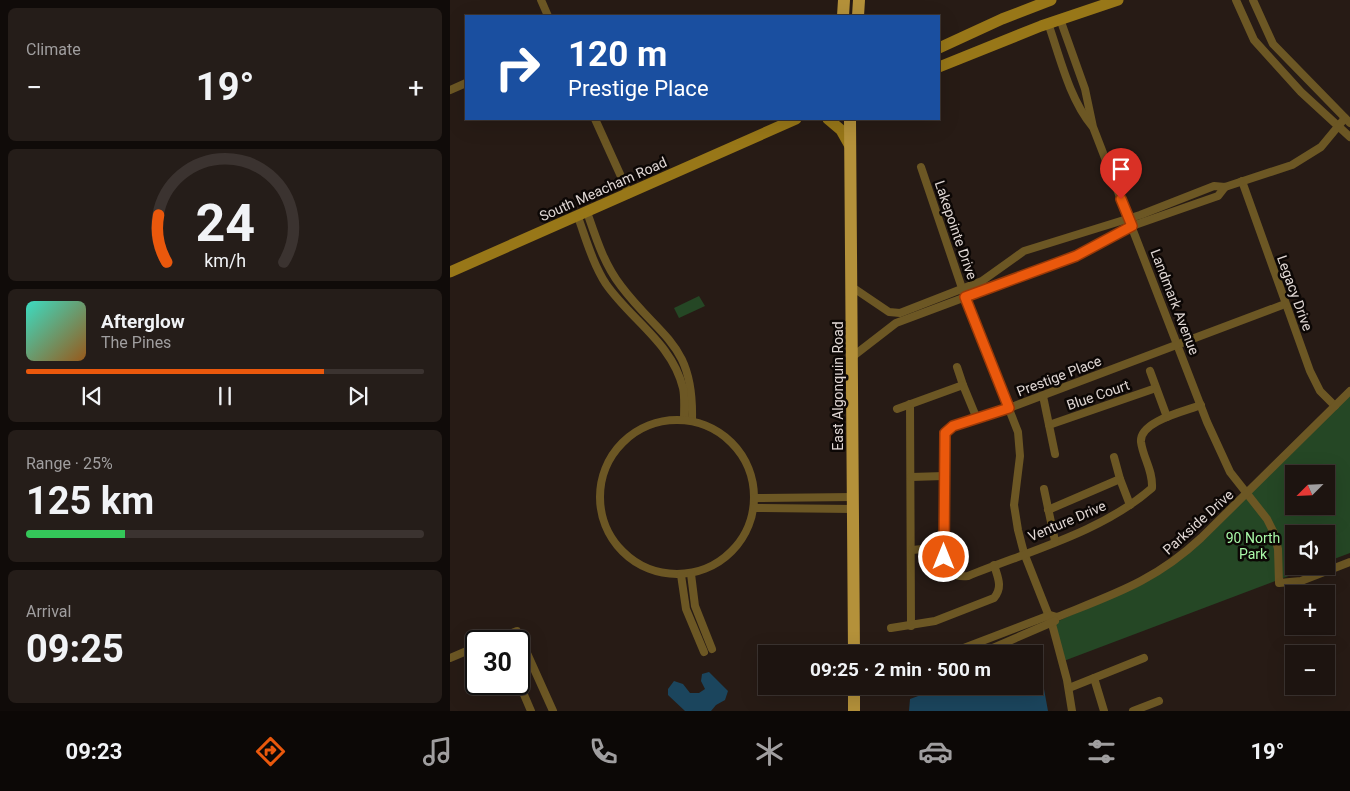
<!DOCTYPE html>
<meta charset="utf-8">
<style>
:root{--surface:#1d1410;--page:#251d19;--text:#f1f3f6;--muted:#a09e9f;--line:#3b3330;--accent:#ea580c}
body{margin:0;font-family:Roboto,sans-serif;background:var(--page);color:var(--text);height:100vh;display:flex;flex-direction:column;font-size:19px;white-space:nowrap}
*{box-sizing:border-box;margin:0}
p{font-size:16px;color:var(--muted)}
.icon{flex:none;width:28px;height:28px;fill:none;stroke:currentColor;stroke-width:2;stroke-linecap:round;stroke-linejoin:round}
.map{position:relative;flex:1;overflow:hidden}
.details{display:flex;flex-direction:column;gap:8px;padding:8px;background:#100b09;width:450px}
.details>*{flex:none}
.guide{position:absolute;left:15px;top:15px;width:475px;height:105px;border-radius:0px;box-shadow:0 5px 20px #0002,0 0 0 1px var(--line);background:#1a4fa0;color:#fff;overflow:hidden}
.needle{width:32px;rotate:246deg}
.buttons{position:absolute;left:835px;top:465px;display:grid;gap:10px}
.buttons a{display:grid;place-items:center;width:50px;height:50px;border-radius:0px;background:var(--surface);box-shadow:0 5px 20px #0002,0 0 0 1px var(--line);font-size:25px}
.speed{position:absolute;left:15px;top:630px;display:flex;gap:10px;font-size:25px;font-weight:700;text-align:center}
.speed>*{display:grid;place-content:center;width:65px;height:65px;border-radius:50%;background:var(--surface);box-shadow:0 5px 20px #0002,0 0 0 1px var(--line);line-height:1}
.speed .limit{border:2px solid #111;border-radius:8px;background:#fff;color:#111}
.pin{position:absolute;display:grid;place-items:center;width:42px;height:42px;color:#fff;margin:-51px -21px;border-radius:50% 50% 50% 0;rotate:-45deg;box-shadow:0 0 5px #0007}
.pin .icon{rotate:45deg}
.me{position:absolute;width:55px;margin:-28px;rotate:0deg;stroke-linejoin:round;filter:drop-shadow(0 0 4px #0008)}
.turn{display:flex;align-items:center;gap:18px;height:105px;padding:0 20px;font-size:22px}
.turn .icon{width:65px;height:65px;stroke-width:2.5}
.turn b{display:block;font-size:35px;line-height:42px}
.big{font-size:38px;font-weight:700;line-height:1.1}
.details .card{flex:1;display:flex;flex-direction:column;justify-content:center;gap:8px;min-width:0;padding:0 18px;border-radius:8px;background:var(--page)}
.details .dial{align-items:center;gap:0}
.dial svg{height:130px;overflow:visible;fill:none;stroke:var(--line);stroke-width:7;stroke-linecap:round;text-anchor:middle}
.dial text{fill:var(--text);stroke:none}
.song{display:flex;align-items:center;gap:15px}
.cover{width:60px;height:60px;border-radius:8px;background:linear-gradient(135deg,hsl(170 70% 55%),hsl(30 70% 35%))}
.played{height:5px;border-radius:2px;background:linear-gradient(90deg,var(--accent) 75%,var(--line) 75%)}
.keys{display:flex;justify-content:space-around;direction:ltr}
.heat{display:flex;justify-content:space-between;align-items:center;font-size:28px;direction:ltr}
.charge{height:8px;border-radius:4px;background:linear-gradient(90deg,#34c759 25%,var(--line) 0)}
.trip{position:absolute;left:308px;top:645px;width:285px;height:50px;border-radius:0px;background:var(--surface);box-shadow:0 5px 20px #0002,0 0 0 1px var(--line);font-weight:700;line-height:50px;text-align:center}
.tabs{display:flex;height:80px;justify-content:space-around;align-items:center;background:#0c0806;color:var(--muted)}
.tabs .icon{width:35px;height:35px}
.tabs .current{color:var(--accent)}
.tabs b{font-size:22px;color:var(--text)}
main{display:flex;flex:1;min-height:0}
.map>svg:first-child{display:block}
</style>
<main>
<section class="details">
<div class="card"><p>Climate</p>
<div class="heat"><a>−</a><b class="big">19°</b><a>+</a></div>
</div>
<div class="card dial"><svg viewBox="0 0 100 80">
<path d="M14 69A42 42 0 1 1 86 69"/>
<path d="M14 69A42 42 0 0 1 9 40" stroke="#ea580c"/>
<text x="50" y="56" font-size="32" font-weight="700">24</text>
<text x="50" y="72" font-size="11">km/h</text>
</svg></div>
<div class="card">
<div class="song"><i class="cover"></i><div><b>Afterglow</b><p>The Pines</p></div></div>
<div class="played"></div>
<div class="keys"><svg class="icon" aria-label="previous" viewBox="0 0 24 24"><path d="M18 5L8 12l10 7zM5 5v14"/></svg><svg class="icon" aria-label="pause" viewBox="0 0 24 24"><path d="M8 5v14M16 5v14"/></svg><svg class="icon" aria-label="next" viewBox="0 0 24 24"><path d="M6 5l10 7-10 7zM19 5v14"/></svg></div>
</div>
<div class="card"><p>Range · 25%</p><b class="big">125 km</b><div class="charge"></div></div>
<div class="card"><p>Arrival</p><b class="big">09:25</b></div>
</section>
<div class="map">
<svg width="900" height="711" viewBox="0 0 900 711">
<rect width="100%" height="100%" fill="#271b15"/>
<g fill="#254725" fill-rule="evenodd">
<polygon points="249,296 255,306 229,318 224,308"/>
<path d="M900,391v162l-24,9v-28h-32v32h21l-254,96 -9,-38 84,-39 34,-20zM844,474h32v32h-32z"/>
</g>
<g fill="#1b455d">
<polygon points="259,672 278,691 275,700 266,705 261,711 235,711 218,695 218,689 224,681 233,684 240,693 249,693 255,689 251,681 252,674"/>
<polygon points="584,674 594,689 598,711 459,711 460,699 496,686 584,686"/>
</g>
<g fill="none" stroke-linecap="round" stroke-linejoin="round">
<g stroke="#6c5724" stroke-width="8">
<polyline points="91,0 98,16"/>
<polyline points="786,0 804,40 851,92 900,137"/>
<polyline points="803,0 823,44 900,123"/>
<polyline points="610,19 635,89 643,127 757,422 780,472 817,519 824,533 828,549 829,583 851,581 900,562"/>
<path d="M598,23c12,34 21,75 44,103"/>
<polyline points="0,90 16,83"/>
<polyline points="145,119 179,194"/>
<polyline points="471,167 515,297 568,432 570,456 564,505 568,530 574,553 602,624 617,680 622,711"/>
<polyline points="792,181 860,371 870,391 885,406"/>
<path d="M137,212c9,26 17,52 34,74 40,53 73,57 71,134"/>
<path d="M128,217c8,22 15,47 28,67 25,36 66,59 77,104 2,9 1,21 1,31"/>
<polyline points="402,287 439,312 450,313 532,281 574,251 690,215 764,186 775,187 842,165 871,147 895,118"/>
<polyline points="402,357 446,323 626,256 682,226 768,196 775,187"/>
<polyline points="507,367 513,385"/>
<polyline points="700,371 717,417"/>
<polyline points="593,396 605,454"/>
<polyline points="460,404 461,626"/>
<path d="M751,405c-15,6 -62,16 -60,37 2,16 12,28 11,46 -50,44 -123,63 -184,88 -15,2 -21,-6 -24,-19v-118l4,-11 61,-20 276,-104"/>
<polyline points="447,409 513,385 527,419"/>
<circle cx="227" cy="497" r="77"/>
<polyline points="599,425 706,388"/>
<polyline points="664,457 670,479"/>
<polyline points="461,477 494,476"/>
<polyline points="594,489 605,541"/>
<polyline points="304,498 403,497"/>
<polyline points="304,508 403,509"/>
<polyline points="598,510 670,479 680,505"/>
<polyline points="462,550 483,548 494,544"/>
<polyline points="241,574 245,606 262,649"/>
<polyline points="231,575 236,609 254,652"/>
<path d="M441,628l44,-7 59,-23c9,-11 4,-20 0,-33"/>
<polyline points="49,638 67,631 103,711"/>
<path d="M498,654l102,-39 7,2c57,-23 98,-36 144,-79l149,-147"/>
<polyline points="529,654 605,621"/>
<polyline points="0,658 26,647"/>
<polyline points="644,678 654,711"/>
<polyline points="69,683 81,711"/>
<polyline points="619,688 694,658"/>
<polyline points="683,711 709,701"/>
</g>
<g stroke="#987718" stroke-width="11">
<polyline points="489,48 552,19 601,0"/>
<polyline points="489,67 591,26 668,0"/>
<polyline points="378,119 391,130 400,146"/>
<polyline points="0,272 346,119"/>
</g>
<g stroke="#b4913a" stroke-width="12">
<polyline points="393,16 394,0"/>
<polyline points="408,16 409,0"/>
<polyline points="400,119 404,654"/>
<polyline points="404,686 404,711"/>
</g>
</g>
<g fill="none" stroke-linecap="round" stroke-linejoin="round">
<defs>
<polyline id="route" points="494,557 495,433 503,426 559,408 515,297 626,256 682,226 671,199"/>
</defs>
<use href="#route" stroke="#983908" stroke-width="12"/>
<use href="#route" stroke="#ea580c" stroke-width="9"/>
</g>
<g text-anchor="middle" stroke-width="5" stroke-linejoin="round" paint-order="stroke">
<g font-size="14" fill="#e0d7d4" stroke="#0c0705">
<text transform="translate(153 189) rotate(-24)" y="5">South Meacham Road</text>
<text transform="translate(506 230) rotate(71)" y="5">Lakepointe Drive</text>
<text transform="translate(845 293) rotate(70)" y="5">Legacy Drive</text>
<text transform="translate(725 302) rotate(69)" y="5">Landmark Avenue</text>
<text transform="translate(609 376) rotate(-21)" y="5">Prestige Place</text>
<text transform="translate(388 386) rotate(-90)" y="5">East Algonquin Road</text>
<text transform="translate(648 395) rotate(-19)" y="5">Blue Court</text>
<text transform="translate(617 521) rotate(-23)" y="5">Venture Drive</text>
<text transform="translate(748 522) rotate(-42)" y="5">Parkside Drive</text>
</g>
<g font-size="14" fill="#a9f9a8" stroke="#0c0705">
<text x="803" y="543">90 North<tspan x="803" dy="16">Park</tspan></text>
</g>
</g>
</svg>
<div class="buttons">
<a><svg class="needle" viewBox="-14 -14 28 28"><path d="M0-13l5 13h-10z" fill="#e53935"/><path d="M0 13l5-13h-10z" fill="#a09e9f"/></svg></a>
<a><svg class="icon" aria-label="sound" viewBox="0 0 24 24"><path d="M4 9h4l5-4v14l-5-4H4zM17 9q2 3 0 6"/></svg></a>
<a>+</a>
<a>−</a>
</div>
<div class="speed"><div class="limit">30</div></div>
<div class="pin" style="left:671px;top:199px;background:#d93025"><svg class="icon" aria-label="arrive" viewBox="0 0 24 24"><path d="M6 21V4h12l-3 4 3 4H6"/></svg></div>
<svg class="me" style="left:494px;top:557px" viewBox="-20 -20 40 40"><circle r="17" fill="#ea580c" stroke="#fff" stroke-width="3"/><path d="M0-11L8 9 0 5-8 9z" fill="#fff"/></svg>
<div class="trip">09:25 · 2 min · 500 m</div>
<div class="guide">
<div class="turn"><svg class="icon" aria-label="right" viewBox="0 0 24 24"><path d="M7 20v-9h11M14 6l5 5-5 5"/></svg><div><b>120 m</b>Prestige Place</div></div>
</div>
</div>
</main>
<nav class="tabs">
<b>09:23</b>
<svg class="icon current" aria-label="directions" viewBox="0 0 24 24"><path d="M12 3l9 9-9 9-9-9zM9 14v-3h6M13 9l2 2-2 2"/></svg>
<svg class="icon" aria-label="music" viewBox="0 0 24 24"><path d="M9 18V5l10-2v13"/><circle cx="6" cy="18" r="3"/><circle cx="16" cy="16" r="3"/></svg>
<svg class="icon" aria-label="phone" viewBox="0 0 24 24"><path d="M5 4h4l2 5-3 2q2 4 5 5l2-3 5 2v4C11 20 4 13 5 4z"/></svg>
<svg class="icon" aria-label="climate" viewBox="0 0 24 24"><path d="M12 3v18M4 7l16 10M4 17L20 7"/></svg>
<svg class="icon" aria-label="car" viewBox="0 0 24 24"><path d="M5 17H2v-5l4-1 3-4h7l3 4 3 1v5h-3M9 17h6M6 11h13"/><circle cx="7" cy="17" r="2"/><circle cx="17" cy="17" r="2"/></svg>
<svg class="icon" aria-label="filters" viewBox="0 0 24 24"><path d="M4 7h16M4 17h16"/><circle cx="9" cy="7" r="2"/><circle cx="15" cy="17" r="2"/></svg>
<b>19°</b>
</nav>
